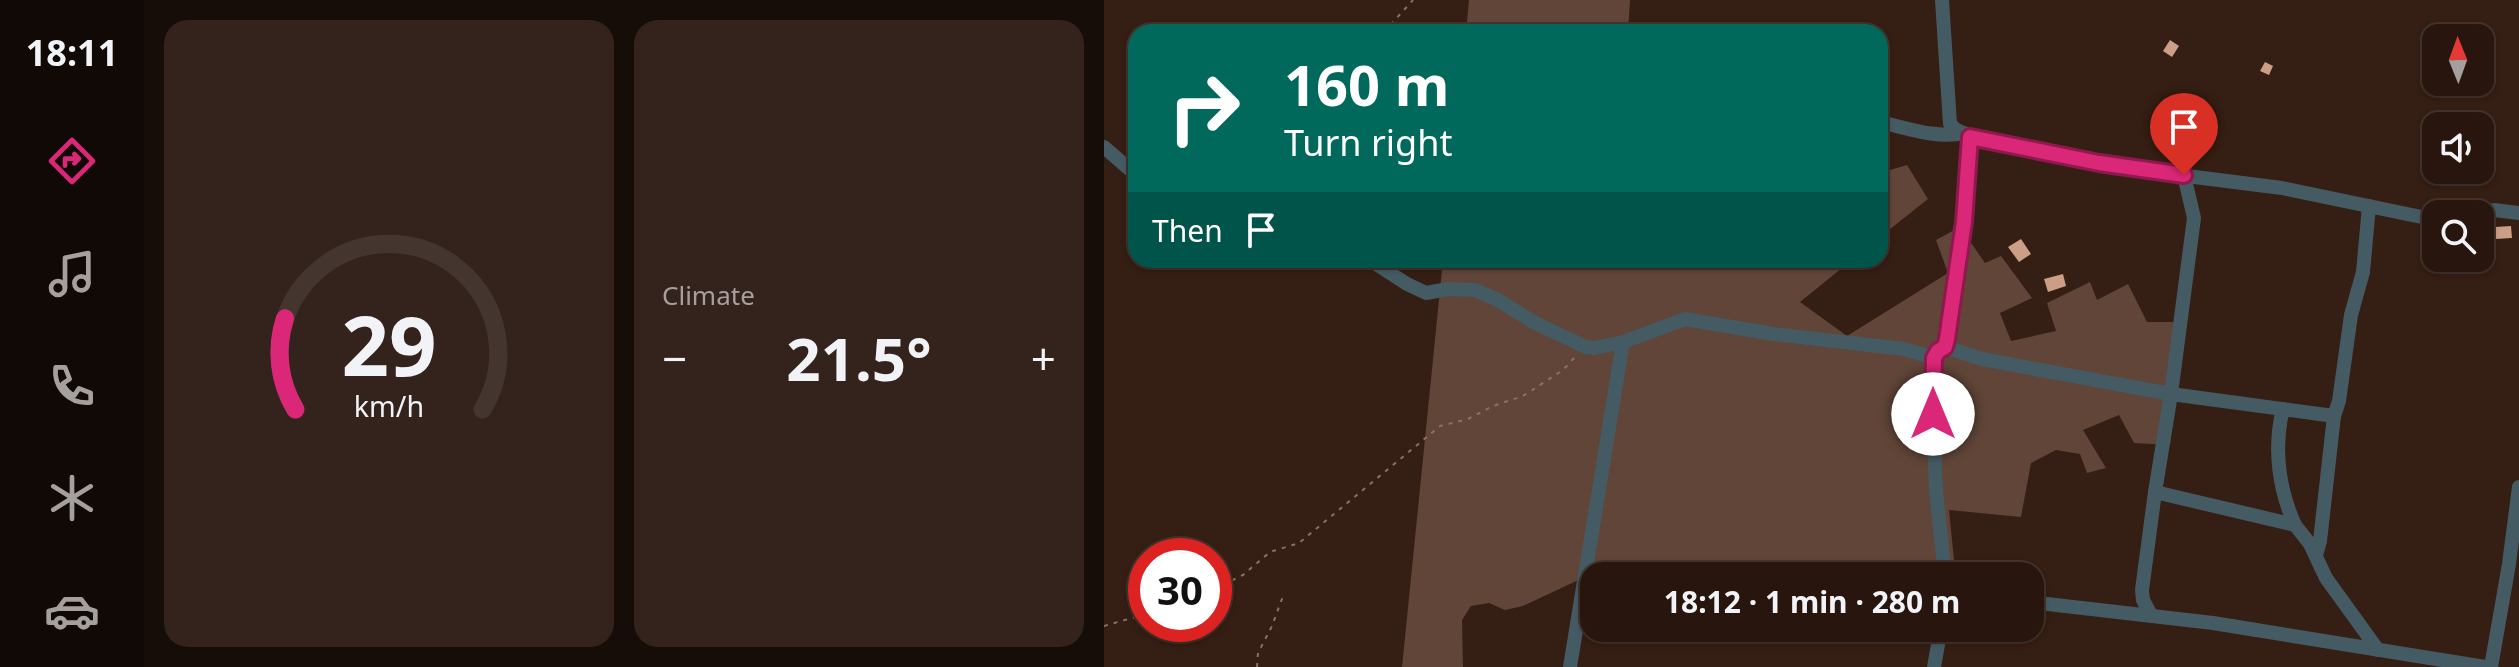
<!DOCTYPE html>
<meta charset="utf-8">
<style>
:root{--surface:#28160e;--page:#34231c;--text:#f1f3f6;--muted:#a59f9e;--line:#44352e;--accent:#db2777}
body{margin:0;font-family:"Noto Sans",sans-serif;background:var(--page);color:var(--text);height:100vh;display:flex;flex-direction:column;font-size:30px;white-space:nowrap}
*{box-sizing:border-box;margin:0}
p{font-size:26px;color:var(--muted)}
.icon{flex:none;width:44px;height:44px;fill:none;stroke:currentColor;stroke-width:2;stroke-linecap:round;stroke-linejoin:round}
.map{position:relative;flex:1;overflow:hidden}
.side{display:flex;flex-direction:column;gap:20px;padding:20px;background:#160c08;width:960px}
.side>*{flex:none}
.hud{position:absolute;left:24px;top:24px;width:760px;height:244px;border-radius:24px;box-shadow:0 2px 6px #0004,0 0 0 2px var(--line);background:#00695c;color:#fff;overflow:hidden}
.needle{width:52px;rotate:359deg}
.controls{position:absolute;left:1318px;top:24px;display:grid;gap:16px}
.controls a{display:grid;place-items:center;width:72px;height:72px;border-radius:16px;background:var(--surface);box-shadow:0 2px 6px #0004,0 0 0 2px var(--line);font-size:40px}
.speed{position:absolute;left:24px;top:538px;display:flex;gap:16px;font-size:40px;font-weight:700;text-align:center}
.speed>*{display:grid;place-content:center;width:104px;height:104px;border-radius:50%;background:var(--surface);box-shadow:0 2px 6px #0004,0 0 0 2px var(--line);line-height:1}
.speed .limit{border:12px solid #d22;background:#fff;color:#111}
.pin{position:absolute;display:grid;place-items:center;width:68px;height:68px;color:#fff;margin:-82px -34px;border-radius:50% 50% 50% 0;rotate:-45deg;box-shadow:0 0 8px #0007}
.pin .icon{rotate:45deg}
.me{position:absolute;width:88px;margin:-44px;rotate:0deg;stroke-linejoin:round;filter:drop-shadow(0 0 6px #0008)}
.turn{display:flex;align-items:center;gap:28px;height:168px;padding:0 24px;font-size:36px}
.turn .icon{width:104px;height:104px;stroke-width:2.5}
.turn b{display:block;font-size:56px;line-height:68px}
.then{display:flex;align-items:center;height:76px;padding:0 24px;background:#0003;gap:16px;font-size:30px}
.big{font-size:60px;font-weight:700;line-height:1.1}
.side .widget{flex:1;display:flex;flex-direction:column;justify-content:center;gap:12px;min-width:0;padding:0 28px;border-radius:24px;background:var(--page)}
.side .dial{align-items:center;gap:0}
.dial svg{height:208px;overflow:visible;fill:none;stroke:var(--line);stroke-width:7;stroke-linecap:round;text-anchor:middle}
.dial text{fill:var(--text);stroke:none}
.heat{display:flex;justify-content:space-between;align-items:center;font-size:44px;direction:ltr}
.side .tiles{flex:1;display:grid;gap:20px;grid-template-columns:repeat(2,1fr)}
.trip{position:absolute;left:476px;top:562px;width:464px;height:80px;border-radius:24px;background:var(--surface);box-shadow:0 2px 6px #0004,0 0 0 2px var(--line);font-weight:700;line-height:80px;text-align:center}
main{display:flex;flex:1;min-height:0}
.dock{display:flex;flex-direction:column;width:144px;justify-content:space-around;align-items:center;background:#100906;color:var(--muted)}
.dock .icon{width:56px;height:56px}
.dock .active{color:var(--accent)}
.dock b{font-size:36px;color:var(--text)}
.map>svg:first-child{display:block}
</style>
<main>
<nav class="dock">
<b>18:11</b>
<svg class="icon active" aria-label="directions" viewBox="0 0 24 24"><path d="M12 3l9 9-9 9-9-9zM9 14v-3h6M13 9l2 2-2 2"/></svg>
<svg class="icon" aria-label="music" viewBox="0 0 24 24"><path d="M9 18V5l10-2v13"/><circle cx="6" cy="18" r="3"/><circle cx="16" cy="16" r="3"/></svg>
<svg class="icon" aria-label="phone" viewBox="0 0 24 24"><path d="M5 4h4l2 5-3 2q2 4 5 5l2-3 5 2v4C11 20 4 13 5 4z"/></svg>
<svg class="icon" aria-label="climate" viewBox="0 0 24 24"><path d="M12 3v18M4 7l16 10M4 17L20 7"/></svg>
<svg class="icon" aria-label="car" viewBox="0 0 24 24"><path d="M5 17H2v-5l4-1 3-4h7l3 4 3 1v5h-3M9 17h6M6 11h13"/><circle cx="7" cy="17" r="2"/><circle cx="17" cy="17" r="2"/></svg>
</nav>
<section class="side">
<div class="tiles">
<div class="widget dial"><svg viewBox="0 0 100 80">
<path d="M14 69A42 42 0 1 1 86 69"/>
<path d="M14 69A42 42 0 0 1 10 34" stroke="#db2777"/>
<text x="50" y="56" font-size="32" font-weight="700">29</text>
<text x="50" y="72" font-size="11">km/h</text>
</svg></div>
<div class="widget"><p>Climate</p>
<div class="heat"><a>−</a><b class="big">21.5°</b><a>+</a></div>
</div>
</div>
</section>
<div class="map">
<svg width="1415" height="667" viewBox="0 0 1415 667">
<rect width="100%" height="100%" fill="#351e13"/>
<g fill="#604538">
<polygon points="365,0 526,0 524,32 362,32"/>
<polygon points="803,165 824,199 776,237 776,173"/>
<polygon points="856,227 881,263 897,256 928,298 896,313 907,341 952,331 943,303 986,282 993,300 1024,284 1043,322 1079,322 1066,445 1030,443 1015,415 979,430 1002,468 983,473 976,454 952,450 927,463 917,517 845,510 851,570 847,576 483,576 419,606 401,610 385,603 367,606 358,620 359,667 298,667 339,260 748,260 696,302 743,336 844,273 832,240"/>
</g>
<g fill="#cd9e86">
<polygon points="1066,40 1075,46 1068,57 1059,51"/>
<polygon points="1161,62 1169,66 1165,75 1156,71"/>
<polygon points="1320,64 1332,65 1332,75 1319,74"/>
<polygon points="1407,226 1408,238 1392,239 1391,227"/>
<polygon points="917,239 927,254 915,262 904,247"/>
<polygon points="959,274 962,286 944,292 940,279"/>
</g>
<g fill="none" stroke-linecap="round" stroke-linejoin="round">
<g stroke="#867268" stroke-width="2" stroke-dasharray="4 6" stroke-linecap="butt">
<polyline points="280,32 309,0"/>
<polyline points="110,589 139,575 166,552 195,543 336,426 364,419 389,406 419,396 459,370 472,356"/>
<polyline points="0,626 42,614"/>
<polyline points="153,667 154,653 168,626 179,596"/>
</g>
<g stroke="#455b63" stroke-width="14">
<polyline points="838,0 846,124 851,129 866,137 867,147 860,222 843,339 841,347 834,351 830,358 828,389 832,491 841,576"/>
<path d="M776,122c27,6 57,17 84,11"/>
<polyline points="866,137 1051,172 1178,188 1332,220"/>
<polyline points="0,147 32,175"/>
<polyline points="1376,216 1390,210 1415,213"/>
<polyline points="266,260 303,284 322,293 344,289 371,290 394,300 431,323 482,347 490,348 519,342 581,319 669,334 800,349 830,358"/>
<polyline points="841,347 878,359 1067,394 1090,218 1080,175"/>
<path d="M1179,409c-10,39 -4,81 12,116"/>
<polyline points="1051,492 1067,394 1230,416 1235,401 1247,315 1259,272 1265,206"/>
<polyline points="1212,555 1216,541 1230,416"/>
<polyline points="926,602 1109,623 1381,667"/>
<polyline points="1047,615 1039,600 1038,590 1051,492 1191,525 1206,544 1222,578 1274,650"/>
<polyline points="466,667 519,342"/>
<polyline points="830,667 837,628"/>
<polyline points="1387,667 1405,564 1415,487"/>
</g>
</g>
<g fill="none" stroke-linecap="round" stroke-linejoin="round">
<defs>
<polyline id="route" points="829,414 830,358 834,351 841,347 843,339 860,222 866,137 995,163 1080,175"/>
</defs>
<use href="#route" stroke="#8e194d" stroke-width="20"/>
<use href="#route" stroke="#db2777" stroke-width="14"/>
</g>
</svg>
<div class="controls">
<a><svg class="needle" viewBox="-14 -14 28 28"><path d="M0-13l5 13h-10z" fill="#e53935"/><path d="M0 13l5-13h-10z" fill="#a59f9e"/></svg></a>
<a><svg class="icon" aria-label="sound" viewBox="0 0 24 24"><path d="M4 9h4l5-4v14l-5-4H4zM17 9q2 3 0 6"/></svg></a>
<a><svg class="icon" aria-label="search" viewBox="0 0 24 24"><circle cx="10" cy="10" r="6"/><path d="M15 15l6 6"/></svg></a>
</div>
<div class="speed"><div class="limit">30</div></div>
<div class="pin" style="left:1080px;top:175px;background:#d93025"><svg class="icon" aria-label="arrive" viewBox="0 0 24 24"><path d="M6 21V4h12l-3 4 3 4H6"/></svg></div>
<svg class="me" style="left:829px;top:414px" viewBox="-20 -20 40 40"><circle r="19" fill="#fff"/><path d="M0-13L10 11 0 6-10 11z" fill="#db2777"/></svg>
<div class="trip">18:12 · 1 min · 280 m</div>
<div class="hud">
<div class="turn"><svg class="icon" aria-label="right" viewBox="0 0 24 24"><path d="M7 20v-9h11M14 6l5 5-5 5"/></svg><div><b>160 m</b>Turn right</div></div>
<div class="then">Then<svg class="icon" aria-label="arrive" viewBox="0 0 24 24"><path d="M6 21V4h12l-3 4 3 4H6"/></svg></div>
</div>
</div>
</main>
